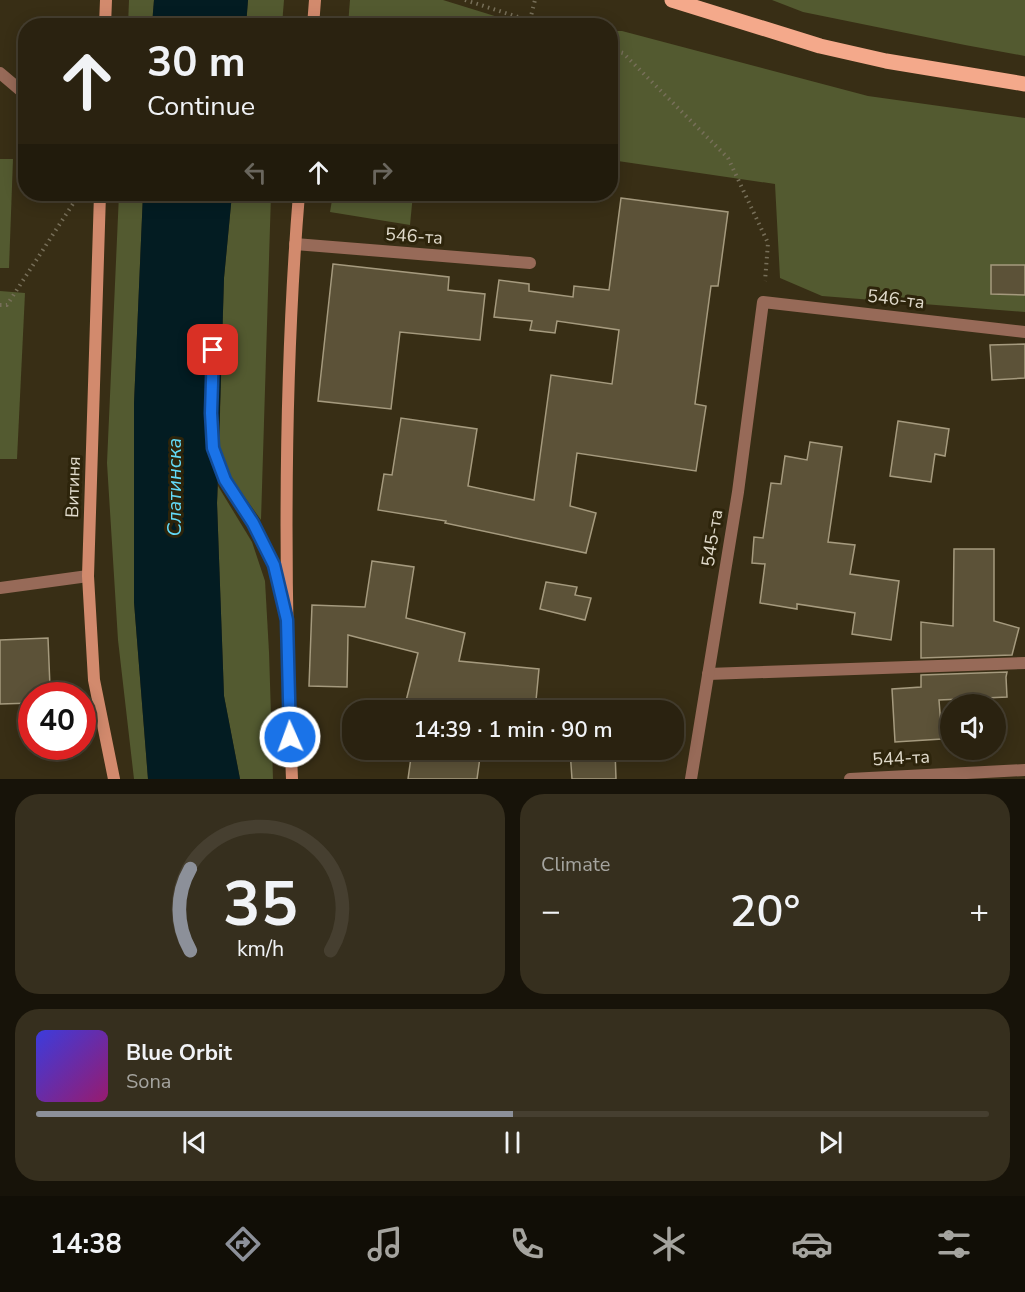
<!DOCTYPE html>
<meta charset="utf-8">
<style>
:root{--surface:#2a2210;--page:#362f1e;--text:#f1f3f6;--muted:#a5a49f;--line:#463f30;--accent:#8c9099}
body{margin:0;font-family:"Nunito Sans",sans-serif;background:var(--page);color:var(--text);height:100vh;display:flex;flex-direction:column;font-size:22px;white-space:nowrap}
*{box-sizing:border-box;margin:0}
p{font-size:20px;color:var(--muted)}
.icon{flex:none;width:33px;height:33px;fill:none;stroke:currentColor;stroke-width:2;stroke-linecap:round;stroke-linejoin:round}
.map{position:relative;height:779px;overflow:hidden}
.drawer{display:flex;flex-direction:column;gap:15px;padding:15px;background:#171309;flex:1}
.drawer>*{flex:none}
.banner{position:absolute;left:18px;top:18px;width:600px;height:183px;border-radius:24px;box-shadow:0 3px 15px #0003,0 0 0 2px var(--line);background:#2a2210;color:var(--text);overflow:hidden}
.buttons{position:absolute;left:940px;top:694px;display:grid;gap:12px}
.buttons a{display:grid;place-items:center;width:66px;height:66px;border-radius:50%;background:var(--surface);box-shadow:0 3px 15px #0003,0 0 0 2px var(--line);font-size:30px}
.speed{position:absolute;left:18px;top:682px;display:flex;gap:12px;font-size:30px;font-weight:700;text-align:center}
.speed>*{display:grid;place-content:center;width:78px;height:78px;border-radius:50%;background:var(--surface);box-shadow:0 3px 15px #0003,0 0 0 2px var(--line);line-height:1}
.speed .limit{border:9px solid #d22;background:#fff;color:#111}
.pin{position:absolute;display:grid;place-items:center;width:51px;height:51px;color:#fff;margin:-26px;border-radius:12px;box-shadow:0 3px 9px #0006}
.me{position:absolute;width:66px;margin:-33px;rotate:358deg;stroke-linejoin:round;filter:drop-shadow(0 0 4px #0008)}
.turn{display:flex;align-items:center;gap:21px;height:126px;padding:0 30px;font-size:27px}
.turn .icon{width:78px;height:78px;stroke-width:2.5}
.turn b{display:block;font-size:42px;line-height:51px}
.lanes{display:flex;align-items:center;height:57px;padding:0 30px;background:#0003;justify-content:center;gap:30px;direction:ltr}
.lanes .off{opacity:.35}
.big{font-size:45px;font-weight:600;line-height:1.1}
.drawer .widget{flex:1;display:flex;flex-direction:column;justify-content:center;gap:9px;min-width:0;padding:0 21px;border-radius:24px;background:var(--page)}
.drawer .dial{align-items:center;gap:0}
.dial svg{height:156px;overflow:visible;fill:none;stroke:var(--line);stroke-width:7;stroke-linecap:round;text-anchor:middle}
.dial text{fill:var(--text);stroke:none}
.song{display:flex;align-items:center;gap:18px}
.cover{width:72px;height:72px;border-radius:9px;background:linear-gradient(135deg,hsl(240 70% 55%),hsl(320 70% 35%))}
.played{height:6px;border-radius:3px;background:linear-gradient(90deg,var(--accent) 50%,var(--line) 50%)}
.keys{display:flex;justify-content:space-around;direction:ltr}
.heat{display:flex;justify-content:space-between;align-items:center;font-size:33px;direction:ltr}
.drawer .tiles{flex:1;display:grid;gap:15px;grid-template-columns:1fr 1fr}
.widget:last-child{grid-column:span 2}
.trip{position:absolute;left:342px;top:700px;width:342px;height:60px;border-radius:24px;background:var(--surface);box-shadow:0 3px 15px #0003,0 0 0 2px var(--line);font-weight:600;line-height:60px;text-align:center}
.dock{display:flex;height:96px;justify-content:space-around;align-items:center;background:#110e06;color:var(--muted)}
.dock .icon{width:42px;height:42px}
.dock .on{color:var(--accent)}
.dock b{font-size:27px;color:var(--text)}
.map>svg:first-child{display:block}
</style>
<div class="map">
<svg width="1025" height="779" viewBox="0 0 1025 779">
<rect width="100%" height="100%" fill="#382e15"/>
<g fill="#535a30">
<polygon points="129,0 154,0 152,25 128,26"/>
<polygon points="248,0 284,0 282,25 246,26"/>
<polygon points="350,0 443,0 524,25 348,25"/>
<polygon points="772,0 1025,0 1025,56 965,45 803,12"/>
<polygon points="610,31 622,31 868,96 1025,118 1025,312 822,296 780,278 775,184 611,160"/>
<polygon points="0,159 13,159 9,268 0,268"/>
<polygon points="119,194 143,194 134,404 134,602 148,779 134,779 118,640 107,463"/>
<polygon points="232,194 271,194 261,520 231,478 219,447 224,278"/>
<polygon points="333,194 413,194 410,225 330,212"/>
<polygon points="0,291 25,293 17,459 0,459"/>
<polygon points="218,486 252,542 265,581 269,652 273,779 240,779 224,696 217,503"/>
</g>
<g fill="#031c22">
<polygon points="154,0 248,0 246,25 152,25"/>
<polygon points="143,194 232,194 224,278 217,503 224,696 240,779 148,779 134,602 134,404"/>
</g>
<g fill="#5c5238" stroke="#a59a7e" stroke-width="1.5">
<polygon points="621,198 728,212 718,286 711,286 695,404 706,406 696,471 577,453 570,506 596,513 586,553 445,523 446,521 378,510 384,474 392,475 401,418 477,429 468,486 534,500 551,375 612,384 619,330 557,321 555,333 530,330 532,321 494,317 499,280 529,284 529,291 573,297 574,286 609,290"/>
<polygon points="333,264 449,277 448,290 485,294 480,340 400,332 391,409 318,401"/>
<polygon points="991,265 1025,265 1025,295 991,294"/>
<polygon points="1025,344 1025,378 992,380 990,345"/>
<polygon points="898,421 949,429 945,456 935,454 931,482 890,476"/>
<polygon points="810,442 842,447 828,542 855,545 850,574 899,581 891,640 852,634 855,613 797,604 797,609 760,603 765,564 752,563 754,537 763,538 771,483 781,484 785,456 807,460"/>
<polygon points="954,549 994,549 994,621 1019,628 1012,655 921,658 921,622 953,626"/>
<polygon points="372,561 414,567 406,618 465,633 459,661 539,669 535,711 446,711 406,701 418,653 348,635 347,687 309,686 312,605 365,607"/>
<polygon points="546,582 577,587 575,595 591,598 585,620 540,609"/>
<polygon points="48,638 50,687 38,688 39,696 32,696 32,703 0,704 0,640"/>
<polygon points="1007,672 1006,677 1007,697 939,700 942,739 895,742 892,689 921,687 921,675"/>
<polygon points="412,750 481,750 477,779 408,779"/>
<polygon points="570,750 615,750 616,779 572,779"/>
</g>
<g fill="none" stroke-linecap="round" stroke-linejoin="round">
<g stroke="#776f59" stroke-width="4" stroke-dasharray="1.5 4.5" stroke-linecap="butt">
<polyline points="465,0 546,26"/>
<polyline points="530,20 535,0"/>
<polyline points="610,49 623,53 728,158 768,243 765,281"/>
<polyline points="0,305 7,305 78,196"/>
</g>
<g stroke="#976a58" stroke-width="12">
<polyline points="0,73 26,95"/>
<polyline points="708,674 1025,663"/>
</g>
<g stroke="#976a58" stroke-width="12">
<polyline points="295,244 530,263"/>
<polyline points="213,350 211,413 214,448 226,481 253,523 274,565 284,608"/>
<polyline points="0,588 88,576"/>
<polyline points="691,779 738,492 763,302 1025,332"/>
<polyline points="850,779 1025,770"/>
</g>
<g stroke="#d28a6d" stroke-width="12">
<polyline points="105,26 106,0"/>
<polyline points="313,26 315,0"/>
<polyline points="100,194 88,576 94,680 114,779"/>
<path d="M292,779c-8,-195 -9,-391 7,-585"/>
</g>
<polyline stroke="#f4a98b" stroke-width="15" points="672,0 820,46 886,61 1025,84"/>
</g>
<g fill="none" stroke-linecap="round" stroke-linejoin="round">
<defs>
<polyline id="route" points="213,350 211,413 213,448 225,480 253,523 274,565 287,620 290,737"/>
</defs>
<use href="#route" stroke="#114b97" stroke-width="15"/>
<use href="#route" stroke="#1a73e8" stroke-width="10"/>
</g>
<g text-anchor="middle" stroke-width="6" stroke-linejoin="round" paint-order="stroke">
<g font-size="18" fill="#e0dacb" stroke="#2d240b">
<text transform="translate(414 236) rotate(4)" y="6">546-та</text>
<text transform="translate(896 299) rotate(7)" y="6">546-та</text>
<text transform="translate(73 487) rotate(-88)" y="6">Витиня</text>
<text transform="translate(712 538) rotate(-81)" y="6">545-та</text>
<text transform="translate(901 758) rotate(-3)" y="6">544-та</text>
</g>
<g font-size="20" font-style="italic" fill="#63dbf8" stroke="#2d240b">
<text transform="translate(174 487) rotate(-90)" y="7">Слатинска</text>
</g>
</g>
</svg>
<div class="buttons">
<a><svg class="icon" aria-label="sound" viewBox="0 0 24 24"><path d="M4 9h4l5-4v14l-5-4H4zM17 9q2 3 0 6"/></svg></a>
</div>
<div class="speed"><div class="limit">40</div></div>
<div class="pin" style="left:213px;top:350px;background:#d93025"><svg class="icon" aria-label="arrive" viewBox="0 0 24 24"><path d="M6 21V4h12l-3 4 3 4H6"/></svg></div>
<svg class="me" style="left:290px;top:737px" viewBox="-20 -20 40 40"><circle r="17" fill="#1a73e8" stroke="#fff" stroke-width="3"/><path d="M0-11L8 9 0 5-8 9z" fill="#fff"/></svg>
<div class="trip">14:39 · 1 min · 90 m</div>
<div class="banner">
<div class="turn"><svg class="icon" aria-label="ahead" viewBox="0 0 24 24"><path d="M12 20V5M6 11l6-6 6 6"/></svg><div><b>30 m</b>Continue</div></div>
<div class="lanes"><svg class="icon off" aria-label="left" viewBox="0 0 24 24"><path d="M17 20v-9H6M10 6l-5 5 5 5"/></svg><svg class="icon" aria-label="ahead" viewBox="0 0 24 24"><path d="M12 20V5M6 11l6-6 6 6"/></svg><svg class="icon off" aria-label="right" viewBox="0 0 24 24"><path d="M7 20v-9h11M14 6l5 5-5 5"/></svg></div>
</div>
</div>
<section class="drawer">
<div class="tiles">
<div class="widget dial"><svg viewBox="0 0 100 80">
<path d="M14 69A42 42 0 1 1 86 69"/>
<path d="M14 69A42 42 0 0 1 14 27" stroke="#8c9099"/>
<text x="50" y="56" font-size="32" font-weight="700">35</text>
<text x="50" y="72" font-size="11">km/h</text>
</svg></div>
<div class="widget"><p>Climate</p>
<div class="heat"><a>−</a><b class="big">20°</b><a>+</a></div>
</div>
<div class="widget">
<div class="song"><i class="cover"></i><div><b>Blue Orbit</b><p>Sona</p></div></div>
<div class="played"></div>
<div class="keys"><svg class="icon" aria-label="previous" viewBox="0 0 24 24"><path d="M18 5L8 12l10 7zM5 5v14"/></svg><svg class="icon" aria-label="pause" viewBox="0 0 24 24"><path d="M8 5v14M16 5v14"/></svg><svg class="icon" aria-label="next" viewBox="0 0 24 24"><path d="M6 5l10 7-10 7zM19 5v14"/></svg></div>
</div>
</div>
</section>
<nav class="dock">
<b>14:38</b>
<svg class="icon on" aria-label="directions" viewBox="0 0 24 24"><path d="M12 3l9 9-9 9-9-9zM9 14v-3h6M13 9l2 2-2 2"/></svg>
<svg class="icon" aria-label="music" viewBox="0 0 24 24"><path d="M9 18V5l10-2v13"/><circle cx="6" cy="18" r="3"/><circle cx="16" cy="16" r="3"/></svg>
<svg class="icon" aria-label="phone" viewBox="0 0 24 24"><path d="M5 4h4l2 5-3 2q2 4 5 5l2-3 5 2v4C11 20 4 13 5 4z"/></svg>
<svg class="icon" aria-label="climate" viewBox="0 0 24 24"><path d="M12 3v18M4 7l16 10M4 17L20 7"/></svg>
<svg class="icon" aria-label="car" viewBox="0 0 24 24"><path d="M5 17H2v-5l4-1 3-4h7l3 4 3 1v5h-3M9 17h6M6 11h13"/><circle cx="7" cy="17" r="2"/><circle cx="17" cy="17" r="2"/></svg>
<svg class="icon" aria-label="filters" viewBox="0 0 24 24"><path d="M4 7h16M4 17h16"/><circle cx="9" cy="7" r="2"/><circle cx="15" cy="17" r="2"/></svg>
</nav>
